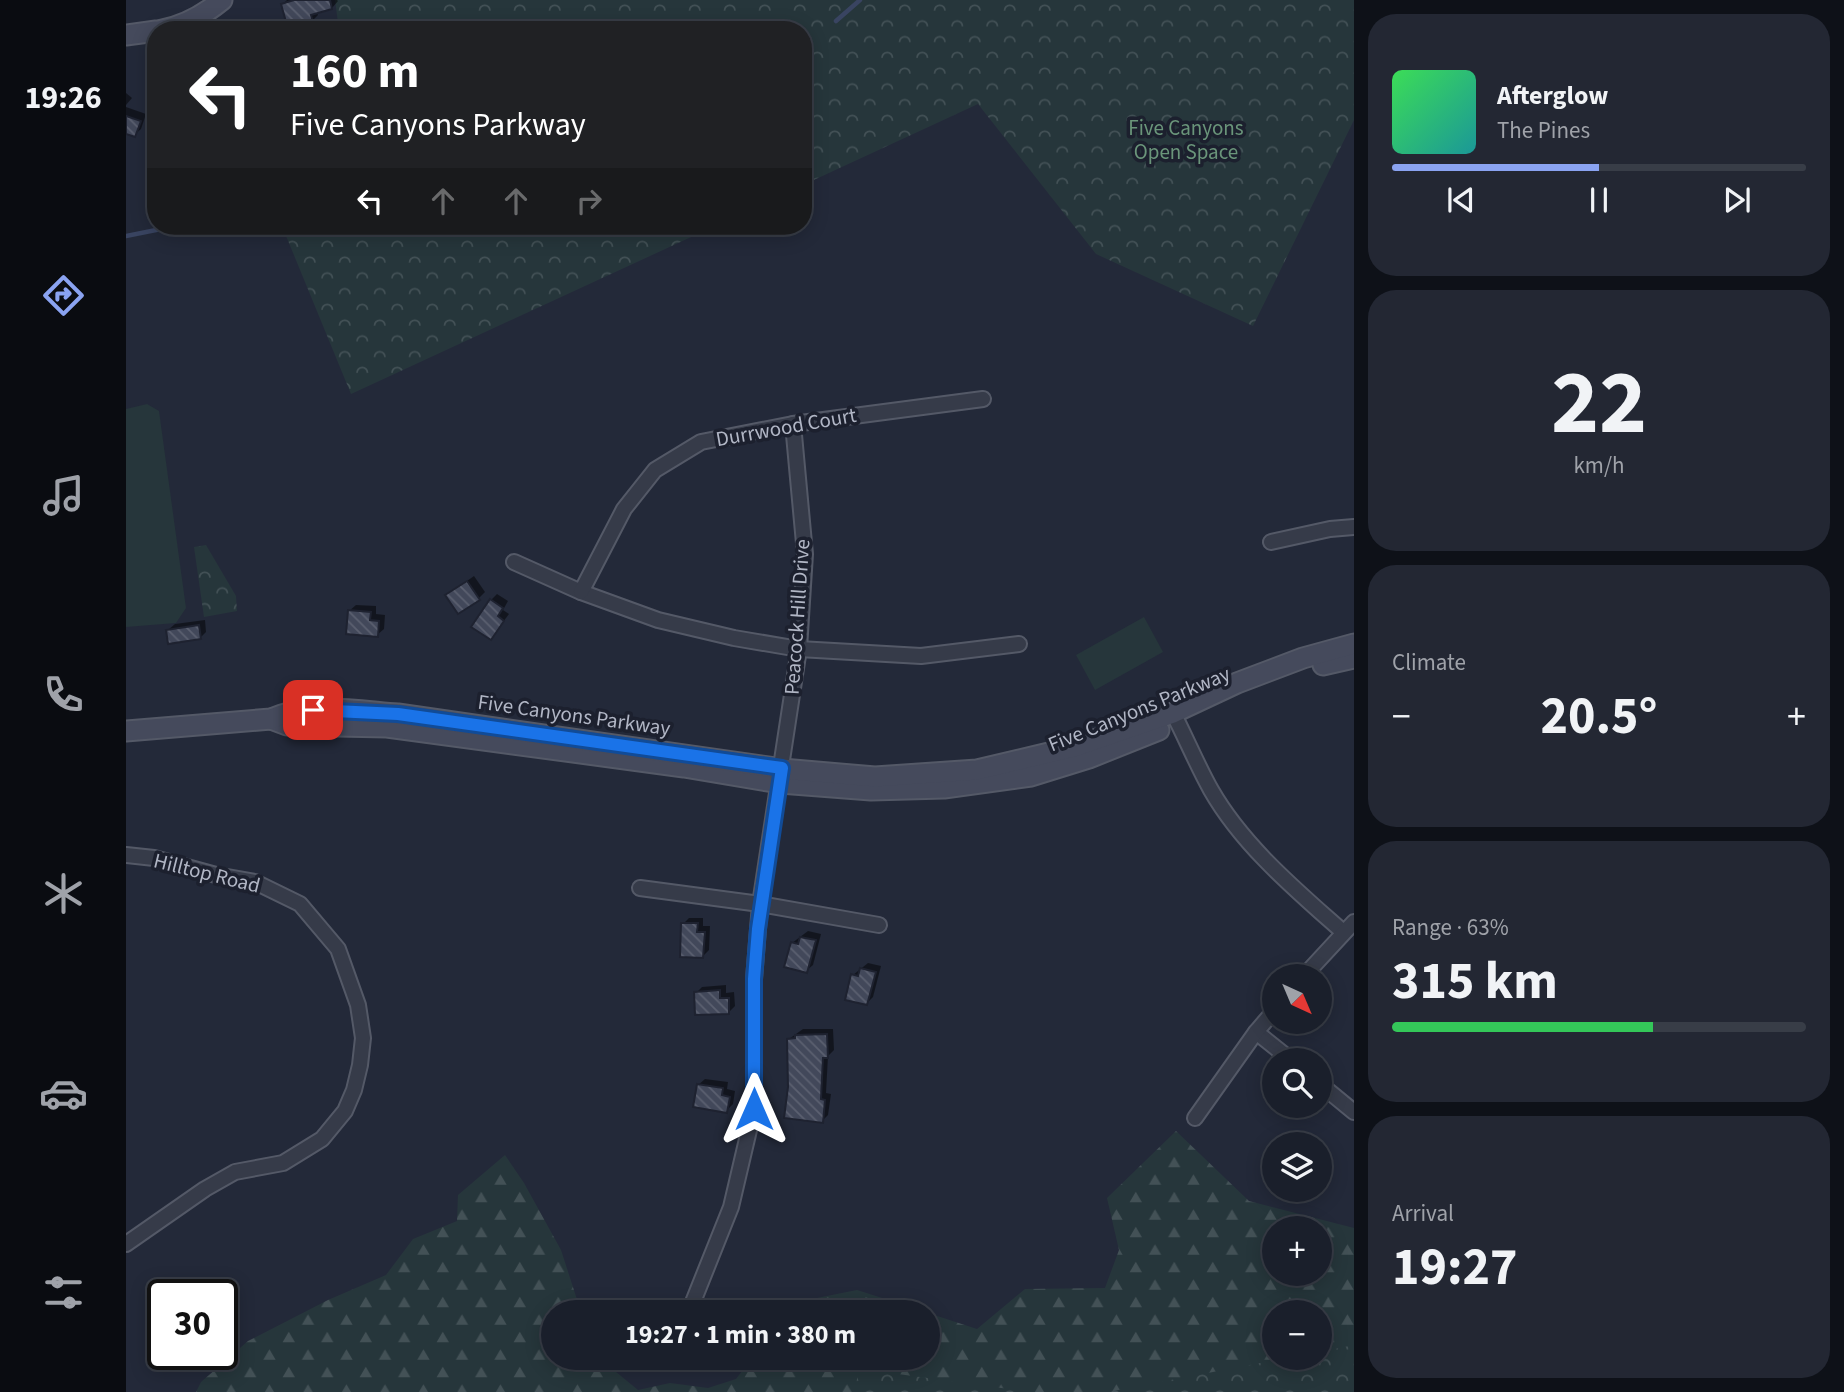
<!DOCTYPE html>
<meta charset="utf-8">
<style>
:root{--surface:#1a1f2b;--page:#232733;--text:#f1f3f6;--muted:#9fa2a9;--line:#383d47;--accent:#8aa3f1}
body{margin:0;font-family:"Source Sans 3",sans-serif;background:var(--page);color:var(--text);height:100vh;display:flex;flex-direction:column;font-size:26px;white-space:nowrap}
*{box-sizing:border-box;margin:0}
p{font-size:23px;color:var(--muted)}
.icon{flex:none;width:38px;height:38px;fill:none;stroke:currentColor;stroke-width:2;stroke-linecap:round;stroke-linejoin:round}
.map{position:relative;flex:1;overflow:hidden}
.panel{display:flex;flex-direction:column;gap:14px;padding:14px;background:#0e1118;width:490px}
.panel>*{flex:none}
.banner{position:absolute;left:21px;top:21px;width:665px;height:214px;border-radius:28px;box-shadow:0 4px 18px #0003,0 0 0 2px var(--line);background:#202124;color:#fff;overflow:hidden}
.needle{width:46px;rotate:136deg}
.controls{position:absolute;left:1136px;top:964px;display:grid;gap:14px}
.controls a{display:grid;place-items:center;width:70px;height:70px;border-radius:50%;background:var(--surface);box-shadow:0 4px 18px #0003,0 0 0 2px var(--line);font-size:35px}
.speed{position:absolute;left:21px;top:1279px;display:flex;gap:14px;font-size:35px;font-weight:700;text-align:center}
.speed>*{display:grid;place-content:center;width:91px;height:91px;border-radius:50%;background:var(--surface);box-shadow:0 4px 18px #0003,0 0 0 2px var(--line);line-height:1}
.speed .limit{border:4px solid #111;border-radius:10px;background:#fff;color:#111}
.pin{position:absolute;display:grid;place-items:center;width:60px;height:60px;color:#fff;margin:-30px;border-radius:14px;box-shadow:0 4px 10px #0006}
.me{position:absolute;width:77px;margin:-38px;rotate:0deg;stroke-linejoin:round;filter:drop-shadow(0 0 5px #0008)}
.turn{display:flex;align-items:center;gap:24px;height:147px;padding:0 28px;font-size:32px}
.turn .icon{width:91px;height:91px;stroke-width:2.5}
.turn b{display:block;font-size:49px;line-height:60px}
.lanes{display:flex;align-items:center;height:66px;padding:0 28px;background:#0003;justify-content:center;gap:35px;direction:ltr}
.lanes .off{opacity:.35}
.big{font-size:52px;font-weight:700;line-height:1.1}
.panel .card{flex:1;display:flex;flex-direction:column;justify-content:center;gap:10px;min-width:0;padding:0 24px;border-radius:28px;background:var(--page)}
.panel .dial{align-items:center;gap:0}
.dial b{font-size:91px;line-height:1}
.song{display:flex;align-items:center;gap:21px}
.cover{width:84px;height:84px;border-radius:10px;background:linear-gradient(135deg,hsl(130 70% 55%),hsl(180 70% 35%))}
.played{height:7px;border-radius:4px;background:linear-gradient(90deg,var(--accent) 50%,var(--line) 50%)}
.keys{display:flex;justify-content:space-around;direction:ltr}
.heat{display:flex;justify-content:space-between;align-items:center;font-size:38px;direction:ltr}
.charge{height:10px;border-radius:5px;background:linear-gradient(90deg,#34c759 63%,var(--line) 0)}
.trip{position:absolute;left:415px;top:1300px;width:399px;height:70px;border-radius:35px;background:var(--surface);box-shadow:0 4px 18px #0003,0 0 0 2px var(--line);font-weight:700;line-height:70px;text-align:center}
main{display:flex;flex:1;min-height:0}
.menu{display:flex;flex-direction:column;width:126px;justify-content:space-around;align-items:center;background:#0a0c11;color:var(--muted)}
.menu .icon{width:49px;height:49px}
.menu .current{color:var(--accent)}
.menu b{font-size:32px;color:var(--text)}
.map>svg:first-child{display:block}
</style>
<main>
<nav class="menu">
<b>19:26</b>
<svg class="icon current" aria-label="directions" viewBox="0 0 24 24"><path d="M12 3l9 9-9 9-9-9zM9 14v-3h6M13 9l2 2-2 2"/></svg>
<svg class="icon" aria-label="music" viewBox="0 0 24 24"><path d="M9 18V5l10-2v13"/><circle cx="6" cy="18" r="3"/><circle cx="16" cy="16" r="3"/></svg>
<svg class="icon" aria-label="phone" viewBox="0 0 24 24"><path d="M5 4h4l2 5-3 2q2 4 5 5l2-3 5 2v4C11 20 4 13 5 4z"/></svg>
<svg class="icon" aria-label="climate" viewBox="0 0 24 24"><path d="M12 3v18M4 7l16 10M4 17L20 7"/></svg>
<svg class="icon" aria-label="car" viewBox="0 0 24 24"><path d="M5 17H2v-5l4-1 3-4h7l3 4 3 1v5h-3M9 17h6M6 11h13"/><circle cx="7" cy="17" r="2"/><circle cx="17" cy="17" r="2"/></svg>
<svg class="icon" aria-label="filters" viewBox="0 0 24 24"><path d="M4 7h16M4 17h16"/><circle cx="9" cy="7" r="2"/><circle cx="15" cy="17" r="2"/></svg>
</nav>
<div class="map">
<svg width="1228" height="1392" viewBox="0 0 1228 1392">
<defs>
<pattern id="forest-firs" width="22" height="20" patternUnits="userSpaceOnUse" patternTransform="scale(1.75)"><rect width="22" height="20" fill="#26363b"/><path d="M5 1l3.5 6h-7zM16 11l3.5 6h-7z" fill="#435156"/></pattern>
<pattern id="park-crowns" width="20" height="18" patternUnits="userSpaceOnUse" patternTransform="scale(1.75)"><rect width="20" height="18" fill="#26363b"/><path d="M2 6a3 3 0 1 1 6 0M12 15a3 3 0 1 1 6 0" fill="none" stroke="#435156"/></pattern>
<pattern id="building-back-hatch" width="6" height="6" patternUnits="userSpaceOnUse" patternTransform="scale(1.75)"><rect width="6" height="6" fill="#42485a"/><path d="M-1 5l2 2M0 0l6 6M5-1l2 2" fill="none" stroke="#5b6070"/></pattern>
</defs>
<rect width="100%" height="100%" fill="#232939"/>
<g fill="#26363b">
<polygon points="21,404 33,411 60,608 50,623 0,627 0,409"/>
<polygon points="1018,617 1037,652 969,690 950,655"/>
</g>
<g fill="url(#forest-firs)" fill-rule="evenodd">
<path d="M1050,1131l73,70 105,27v164h-1158l5,-10 47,-41 80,-41 58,-25 27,-36 44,-18 1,-26 47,-40 19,28 37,67 20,62h-28v46h46l39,32 32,-7 38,5 28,-9 16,-21h176v-45l49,16 48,-40 80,-1 14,-38 -12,-52zM1148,1228h46v46h-46zM1148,1312h46v46h-46z"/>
<polygon points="731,1290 800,1312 659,1312 666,1303"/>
</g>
<g fill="url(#park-crowns)">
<polygon points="209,0 1228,0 1228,120 1127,326 970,254 852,104 677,185 677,30 213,30"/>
<polygon points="156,226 589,226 225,394"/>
<polygon points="80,545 110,596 111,611 78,617 68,547"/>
<polygon points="1228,1345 1228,1392 982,1392 1160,1358 1194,1358 1194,1352"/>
<polygon points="735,1369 904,1392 726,1392"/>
</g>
<g fill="#0007">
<polygon points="161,0 211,0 212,1 206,8 191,12 192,15 186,21 157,4"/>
<polygon points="0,93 6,98 0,105"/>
<polygon points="0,107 20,114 15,129 8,135 0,133"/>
<polygon points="348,576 359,592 352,599 321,595"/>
<polygon points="371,594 382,601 377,610 383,614 365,638 365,600"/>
<polygon points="230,605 250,606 250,614 259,615 258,629 251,635 223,611"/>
<polygon points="79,620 80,632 74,638 42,630 49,624"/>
<polygon points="563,918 577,918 577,926 584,926 583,950 577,956 557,924"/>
<polygon points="682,931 695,934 687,965 680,971 666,943"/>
<polygon points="742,963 755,966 747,997 741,1003 727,975"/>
<polygon points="600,985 600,993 608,992 609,1006 603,1012 570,993 576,987"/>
<polygon points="677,1029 707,1029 708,1050 702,1056 700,1093 705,1094 702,1115 696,1121 663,1087 663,1039"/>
<polygon points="579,1079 602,1082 601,1089 609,1091 607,1104 600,1111 572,1085"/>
</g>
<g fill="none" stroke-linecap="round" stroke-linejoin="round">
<g stroke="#394461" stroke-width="4.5">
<polyline points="710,21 734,0"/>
<polyline points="0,236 50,226"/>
</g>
</g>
<g fill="url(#building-back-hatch)" stroke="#1e2230" stroke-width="2">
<polygon points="168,0 204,0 206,9 185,15 187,22 162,29 155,4"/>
<polygon points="0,116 15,121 9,137 0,134"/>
<polygon points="341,581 354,600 332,614 319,595"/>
<polygon points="364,599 377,608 372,616 378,621 365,640 345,627"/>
<polygon points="222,610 245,612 244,620 253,621 252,637 220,634"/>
<polygon points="73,625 75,639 42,644 40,630"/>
<polygon points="555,923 572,923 571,932 579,932 577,958 554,957"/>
<polygon points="674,937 690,940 681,973 658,967 665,942 672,944"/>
<polygon points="734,968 750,972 741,1005 719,1000 725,974 732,976"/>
<polygon points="594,990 594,998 603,998 603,1014 569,1015 568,992"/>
<polygon points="701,1034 702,1058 697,1058 695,1099 699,1100 697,1123 658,1118 662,1087 661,1039 669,1038 669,1035"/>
<polygon points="571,1084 597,1088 596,1095 604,1097 601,1113 567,1107"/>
</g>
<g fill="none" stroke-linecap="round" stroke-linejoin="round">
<defs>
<g id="street">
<polyline points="1145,542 1204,529 1228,527"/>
<polyline points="388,562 455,592 532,620 608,638 673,649 795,656 893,644"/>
<polyline points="455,592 498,509 529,470 575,442 667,424 857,399"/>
<path d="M1047,713c13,25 24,52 38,77 32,56 85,100 132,142"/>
<polyline points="0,855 28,858 90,875 129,882 174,904 212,949 232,1005 237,1038 234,1065 228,1090 219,1111 196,1139 157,1163 109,1172 79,1189 0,1244"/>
<polyline points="514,888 634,904 753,925"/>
<polyline points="1178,976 1228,922"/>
<polyline points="1130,1032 1165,1060"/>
<polyline points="1194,1084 1228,1112"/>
<polyline points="1069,1118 1130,1032 1148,1011"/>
<polyline points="563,1312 605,1207 628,1109 628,979 634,904 673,649 679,554 667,424"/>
</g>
<g id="secondary">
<path d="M36,30c22,-4 43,-16 60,-30"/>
<polyline points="0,35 30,31"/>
<polyline points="1197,665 1228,658"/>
<polyline points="145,719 161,725 261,727 558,767 654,783 745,790 818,788 905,776 963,758 1033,730"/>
<path d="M0,731l145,-12c38,-17 87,-8 127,-5l384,55 93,8 102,-7 97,-23 99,-34 64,-30 66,-25 51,-14"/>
</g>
</defs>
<use href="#street" stroke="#545967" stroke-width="18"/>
<use href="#secondary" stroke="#545967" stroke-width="23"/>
<use href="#street" stroke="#363b49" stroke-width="14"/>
<use href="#secondary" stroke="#454a5c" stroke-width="19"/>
</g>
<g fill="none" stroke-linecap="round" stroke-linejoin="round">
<defs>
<polyline id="route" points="187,710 272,714 656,768 632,929 628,979 628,1109"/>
</defs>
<use href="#route" stroke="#114b97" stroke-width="18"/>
<use href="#route" stroke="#1a73e8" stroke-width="12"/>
</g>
<g text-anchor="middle" stroke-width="7" stroke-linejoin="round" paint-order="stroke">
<g font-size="21" fill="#6a957a" stroke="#1c202e">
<text x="1060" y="135">Five Canyons<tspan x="1060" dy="24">Open Space</tspan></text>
</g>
<g font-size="21" fill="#b1b6c5" stroke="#1c202e">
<text transform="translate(660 427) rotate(-10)" y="7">Durrwood Court</text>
<text transform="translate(671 617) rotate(-86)" y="7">Peacock Hill Drive</text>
<text transform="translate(1013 709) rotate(-22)" y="7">Five Canyons Parkway</text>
<text transform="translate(448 715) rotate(8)" y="7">Five Canyons Parkway</text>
<text transform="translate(81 873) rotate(14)" y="7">Hilltop Road</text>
</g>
</g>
</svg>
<div class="controls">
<a><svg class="needle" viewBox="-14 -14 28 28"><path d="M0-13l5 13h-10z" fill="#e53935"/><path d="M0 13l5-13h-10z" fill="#9fa2a9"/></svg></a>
<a><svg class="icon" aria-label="search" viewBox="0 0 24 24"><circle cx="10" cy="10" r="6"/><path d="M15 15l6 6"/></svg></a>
<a><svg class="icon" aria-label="layers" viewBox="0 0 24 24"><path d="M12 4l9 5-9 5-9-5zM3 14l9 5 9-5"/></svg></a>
<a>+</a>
<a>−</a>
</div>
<div class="speed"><div class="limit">30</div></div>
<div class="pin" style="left:187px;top:710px;background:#d93025"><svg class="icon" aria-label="arrive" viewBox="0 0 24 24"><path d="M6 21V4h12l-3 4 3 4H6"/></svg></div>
<svg class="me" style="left:628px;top:1109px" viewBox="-20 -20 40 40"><path d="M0-17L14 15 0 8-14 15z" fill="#1a73e8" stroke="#fff" stroke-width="4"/></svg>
<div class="trip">19:27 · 1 min · 380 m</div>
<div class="banner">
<div class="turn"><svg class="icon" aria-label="left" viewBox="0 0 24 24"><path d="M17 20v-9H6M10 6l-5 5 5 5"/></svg><div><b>160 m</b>Five Canyons Parkway</div></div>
<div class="lanes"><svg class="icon" aria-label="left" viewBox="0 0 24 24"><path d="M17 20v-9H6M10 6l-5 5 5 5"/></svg><svg class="icon off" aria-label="ahead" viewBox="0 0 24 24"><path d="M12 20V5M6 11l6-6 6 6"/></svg><svg class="icon off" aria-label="ahead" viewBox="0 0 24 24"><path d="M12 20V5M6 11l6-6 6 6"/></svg><svg class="icon off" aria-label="right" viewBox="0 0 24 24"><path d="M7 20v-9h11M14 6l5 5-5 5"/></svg></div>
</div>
</div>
<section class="panel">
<div class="card">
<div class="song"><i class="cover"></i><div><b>Afterglow</b><p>The Pines</p></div></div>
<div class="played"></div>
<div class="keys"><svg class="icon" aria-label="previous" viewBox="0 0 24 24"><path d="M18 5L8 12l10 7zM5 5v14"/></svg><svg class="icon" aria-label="pause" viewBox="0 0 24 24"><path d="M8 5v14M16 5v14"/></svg><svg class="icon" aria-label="next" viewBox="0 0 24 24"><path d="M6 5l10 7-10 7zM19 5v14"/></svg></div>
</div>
<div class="card dial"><b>22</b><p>km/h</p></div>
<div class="card"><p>Climate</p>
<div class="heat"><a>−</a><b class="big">20.5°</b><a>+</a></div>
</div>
<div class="card"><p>Range · 63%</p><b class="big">315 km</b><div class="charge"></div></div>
<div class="card"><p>Arrival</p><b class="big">19:27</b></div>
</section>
</main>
